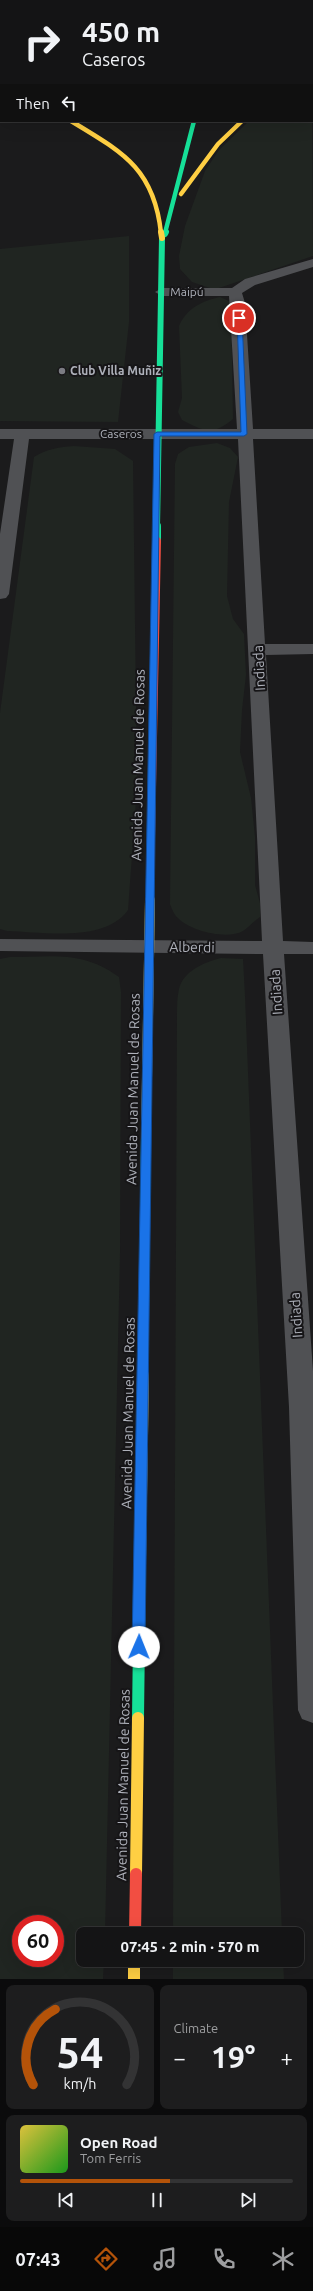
<!DOCTYPE html>
<meta charset="utf-8">
<style>
:root{--surface:#141415;--page:#1d1d1e;--text:#f1f3f6;--muted:#9d9ea0;--line:#333334;--accent:#b45309}
body{margin:0;font-family:Ubuntu,sans-serif;background:var(--page);color:var(--text);height:100vh;display:flex;flex-direction:column;font-size:15px;white-space:nowrap}
*{box-sizing:border-box;margin:0}
p{font-size:13px;color:var(--muted)}
.icon{flex:none;width:22px;height:22px;fill:none;stroke:currentColor;stroke-width:2;stroke-linecap:round;stroke-linejoin:round}
.map{position:relative;height:1979px;overflow:hidden}
.drawer{display:flex;flex-direction:column;gap:6px;padding:6px;background:#0b0b0c;flex:1}
.drawer>*{flex:none}
.guide{position:absolute;left:0px;top:0px;width:313px;height:122px;box-shadow:0 4px 16px #0002,0 0 0 1px var(--line);background:#141415;color:var(--text);overflow:hidden}
.speed{position:absolute;left:12px;top:1915px;display:flex;gap:8px;font-size:20px;font-weight:700;text-align:center}
.speed>*{display:grid;place-content:center;width:52px;height:52px;border-radius:50%;background:var(--surface);box-shadow:0 4px 16px #0002,0 0 0 1px var(--line);line-height:1}
.speed .limit{border:6px solid #d22;background:#fff;color:#111}
.pin{position:absolute;display:grid;place-items:center;width:34px;height:34px;color:#fff;margin:-17px;border:2px solid #fff;border-radius:50%;box-shadow:0 1px 4px #0007}
.me{position:absolute;width:44px;margin:-22px;rotate:1deg;stroke-linejoin:round;filter:drop-shadow(0 0 3px #0008)}
.turn{display:flex;align-items:center;gap:14px;height:84px;padding:0 16px;font-size:18px}
.turn .icon{width:52px;height:52px;stroke-width:2.5}
.turn b{display:block;font-size:28px;line-height:34px}
.then{display:flex;align-items:center;height:38px;padding:0 16px;background:#0003;gap:8px;font-size:15px}
.big{font-size:30px;font-weight:600;line-height:1.1}
.drawer .tile{flex:1;display:flex;flex-direction:column;justify-content:center;gap:6px;min-width:0;padding:0 14px;border-radius:8px;background:var(--page)}
.drawer .dial{align-items:center;gap:0}
.dial svg{height:104px;overflow:visible;fill:none;stroke:var(--line);stroke-width:7;stroke-linecap:round;text-anchor:middle}
.dial text{fill:var(--text);stroke:none}
.song{display:flex;align-items:center;gap:12px}
.cover{width:48px;height:48px;border-radius:6px;background:linear-gradient(135deg,hsl(50 70% 55%),hsl(120 70% 35%))}
.played{height:4px;border-radius:2px;background:linear-gradient(90deg,var(--accent) 55%,var(--line) 55%)}
.keys{display:flex;justify-content:space-around;direction:ltr}
.heat{display:flex;justify-content:space-between;align-items:center;font-size:22px;direction:ltr}
.drawer .tiles{flex:1;display:grid;gap:6px;grid-template-columns:1fr 1fr}
.tile:last-child{grid-column:span 2}
.trip{position:absolute;left:76px;top:1927px;width:228px;height:40px;border-radius:8px;background:var(--surface);box-shadow:0 4px 16px #0002,0 0 0 1px var(--line);font-weight:600;line-height:40px;text-align:center}
.dock{display:flex;height:64px;justify-content:space-around;align-items:center;background:#080808;color:var(--muted)}
.dock .icon{width:28px;height:28px}
.dock .current{color:var(--accent)}
.dock b{font-size:18px;color:var(--text)}
.map>svg:first-child{display:block}
</style>
<div class="map">
<svg width="313" height="1979" viewBox="0 0 313 1979">
<rect width="100%" height="100%" fill="#1b1b1c"/>
<g fill="#202521" fill-rule="evenodd">
<polygon points="312,86 313,256 219,288 210,288 192,282 180,269 179,256 185,226 205,171 219,150 249,121 312,121"/>
<polygon points="129,236 129,322 118,422 0,421 0,249"/>
<path d="M220,297l11,5 2,117c-20,17 -30,12 -51,1l-4,-8 4,-14 -3,-72c8,-18 23,-25 41,-29z"/>
<path d="M217,443l13,5 8,9 -9,45 -2,94 6,23 11,15 2,41 -4,35 -2,42 11,46 4,39v48l5,18v14c-6,4 -11,10 -17,14 -16,9 -53,0 -65,-13 -4,-3 -6,-9 -8,-14l5,-440 3,-10 11,-7z"/>
<path d="M74,446l41,3 18,12 4,326 -9,123c-23,33 -86,22 -121,21l-7,-2v-216l34,-256c13,-8 25,-10 40,-11z"/>
<path d="M10,957c43,0 72,-7 109,20l2,15 -1,261 -15,681h-22v26h21l-1,19h-103v-1020zM21,1924h34v34h-34z"/>
<path d="M221,958l22,1 2,37 37,938h-109l4,-919c0,-8 0,-18 2,-26 4,-18 26,-27 42,-31z"/>
<polygon points="173,1960 283,1960 284,1979 173,1979"/>
</g>
<g fill="none" stroke-linecap="round" stroke-linejoin="round">
<g fill="#505154" fill-rule="evenodd">
<polygon points="203,0 214,0 215,1 204,1"/>
<polygon points="313,259 313,267 255,285 242,293 245,303 253,429 313,429 313,439 253,439 265,644 313,644 313,654 266,655 283,941 313,942 313,954 284,954 313,1371 313,1723 302,1719 298,1710 289,1407 263,954 0,951 0,939 262,941 238,439 29,439 9,594 6,598 0,599 0,534 14,439 0,439 0,429 237,429 229,296 162,296 155,292 162,288 232,288 245,279"/>
</g>
<g stroke="#16e098" stroke-width="4.5">
<polyline points="312,39 313,41"/>
<polyline points="165,233 194,121"/>
</g>
<g stroke="#16e098" stroke-width="6">
<polyline points="165,234 166,232"/>
<polyline points="157,527 162,238"/>
</g>
<polyline stroke="#16e098" stroke-width="8" points="157,541 157,526"/>
<polyline stroke="#16e098" stroke-width="10" points="144,1307 146,1137"/>
<polyline stroke="#16e098" stroke-width="12" points="138,1718 140,1557"/>
<g stroke="#ffcf43" stroke-width="4.5">
<path d="M71,121c51,31 83,47 90,112"/>
<polyline points="181,194 218,144 242,121"/>
</g>
<polyline stroke="#ffcf43" stroke-width="6" points="161,232 162,238"/>
<polyline stroke="#ffcf43" stroke-width="8" points="150,901 150,886"/>
<g stroke="#ffcf43" stroke-width="10">
<polyline points="146,1137 150,900"/>
<polyline points="143,1376 144,1307"/>
</g>
<g stroke="#ffcf43" stroke-width="12">
<polyline points="140,1557 143,1375"/>
<polyline points="136,1874 138,1718"/>
<polyline points="134,1960 134,1979"/>
</g>
<polyline stroke="#f24e42" stroke-width="4.5" points="312,59 313,57"/>
<polyline stroke="#f24e42" stroke-width="8" points="150,886 157,541"/>
<polyline stroke="#f24e42" stroke-width="12" points="135,1934 136,1874"/>
</g>
<polygon fill="#1a73e8" stroke="#114b97" points="237,317 242,318 247,434 244,436 160,436 145,1647 143,1651 134,1651 132,1647 154,434 157,432 241,432"/>
<circle fill="#7b7c83" stroke="#161517" stroke-width="1.5" cx="62" cy="371" r="4"/>
<g text-anchor="middle" stroke-width="4" stroke-linejoin="round" paint-order="stroke">
<g font-size="12" fill="#aeb1ba" stroke="#161517">
<text x="187" y="296">Maipú</text>
<text x="121" y="438">Caseros</text>
</g>
<g font-size="12" font-weight="bold" fill="#aeb1ba" stroke="#161517" text-anchor="start">
<text x="70" y="375">Club Villa Muñiz</text>
</g>
<g font-size="14" fill="#aeb1ba" stroke="#161517">
<text transform="translate(259 668) rotate(-93)" y="5">Indiada</text>
<text transform="translate(138 765) rotate(-89)" y="5">Avenida Juan Manuel de Rosas</text>
<text transform="translate(192 947) rotate(1)" y="5">Alberdi</text>
<text transform="translate(276 992) rotate(-94)" y="5">Indiada</text>
<text transform="translate(133 1089) rotate(-89)" y="5">Avenida Juan Manuel de Rosas</text>
<text transform="translate(296 1315) rotate(-94)" y="5">Indiada</text>
<text transform="translate(128 1413) rotate(-89)" y="5">Avenida Juan Manuel de Rosas</text>
<text transform="translate(123 1785) rotate(-89)" y="5">Avenida Juan Manuel de Rosas</text>
</g>
</g>
</svg>
<div class="speed"><div class="limit">60</div></div>
<div class="pin" style="left:239px;top:318px;background:#d93025"><svg class="icon" aria-label="arrive" viewBox="0 0 24 24"><path d="M6 21V4h12l-3 4 3 4H6"/></svg></div>
<svg class="me" style="left:139px;top:1647px" viewBox="-20 -20 40 40"><circle r="19" fill="#fff"/><path d="M0-13L10 11 0 6-10 11z" fill="#1a73e8"/></svg>
<div class="trip">07:45 · 2 min · 570 m</div>
<div class="guide">
<div class="turn"><svg class="icon" aria-label="right" viewBox="0 0 24 24"><path d="M7 20v-9h11M14 6l5 5-5 5"/></svg><div><b>450 m</b>Caseros</div></div>
<div class="then">Then<svg class="icon" aria-label="left" viewBox="0 0 24 24"><path d="M17 20v-9H6M10 6l-5 5 5 5"/></svg></div>
</div>
</div>
<section class="drawer">
<div class="tiles">
<div class="tile dial"><svg viewBox="0 0 100 80">
<path d="M14 69A42 42 0 1 1 86 69"/>
<path d="M14 69A42 42 0 0 1 31 11" stroke="#b45309"/>
<text x="50" y="56" font-size="32" font-weight="700">54</text>
<text x="50" y="72" font-size="11">km/h</text>
</svg></div>
<div class="tile"><p>Climate</p>
<div class="heat"><a>−</a><b class="big">19°</b><a>+</a></div>
</div>
<div class="tile">
<div class="song"><i class="cover"></i><div><b>Open Road</b><p>Tom Ferris</p></div></div>
<div class="played"></div>
<div class="keys"><svg class="icon" aria-label="previous" viewBox="0 0 24 24"><path d="M18 5L8 12l10 7zM5 5v14"/></svg><svg class="icon" aria-label="pause" viewBox="0 0 24 24"><path d="M8 5v14M16 5v14"/></svg><svg class="icon" aria-label="next" viewBox="0 0 24 24"><path d="M6 5l10 7-10 7zM19 5v14"/></svg></div>
</div>
</div>
</section>
<nav class="dock">
<b>07:43</b>
<svg class="icon current" aria-label="directions" viewBox="0 0 24 24"><path d="M12 3l9 9-9 9-9-9zM9 14v-3h6M13 9l2 2-2 2"/></svg>
<svg class="icon" aria-label="music" viewBox="0 0 24 24"><path d="M9 18V5l10-2v13"/><circle cx="6" cy="18" r="3"/><circle cx="16" cy="16" r="3"/></svg>
<svg class="icon" aria-label="phone" viewBox="0 0 24 24"><path d="M5 4h4l2 5-3 2q2 4 5 5l2-3 5 2v4C11 20 4 13 5 4z"/></svg>
<svg class="icon" aria-label="climate" viewBox="0 0 24 24"><path d="M12 3v18M4 7l16 10M4 17L20 7"/></svg>
</nav>
